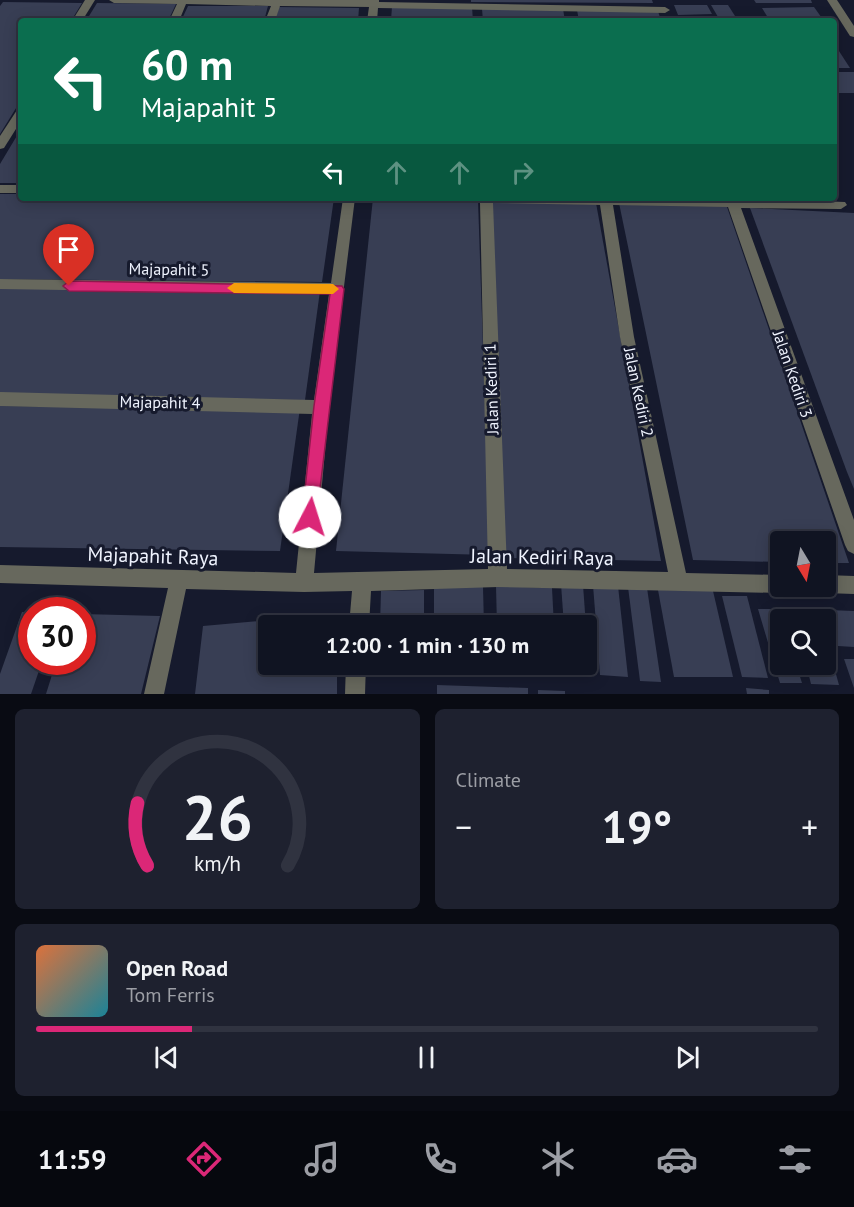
<!DOCTYPE html>
<meta charset="utf-8">
<style>
:root{--surface:#101422;--page:#1e212f;--text:#f1f3f6;--muted:#9c9ea5;--line:#303340;--accent:#db2777}
body{margin:0;font-family:"PT Sans",sans-serif;background:var(--page);color:var(--text);height:100vh;display:flex;flex-direction:column;font-size:22px;white-space:nowrap}
*{box-sizing:border-box;margin:0}
p{font-size:20px;color:var(--muted)}
.icon{flex:none;width:33px;height:33px;fill:none;stroke:currentColor;stroke-width:2;stroke-linecap:round;stroke-linejoin:round}
.map{position:relative;height:694px;overflow:hidden}
.panel{display:flex;flex-direction:column;gap:15px;padding:15px;background:#090b13;flex:1}
.panel>*{flex:none}
.top-card{position:absolute;left:18px;top:18px;width:819px;height:183px;border-radius:6px;box-shadow:0 3px 15px #0003,0 0 0 2px var(--line);background:#0b6e4f;color:#fff;overflow:hidden}
.needle{width:39px;rotate:170deg}
.tools{position:absolute;left:770px;top:531px;display:grid;gap:12px}
.tools a{display:grid;place-items:center;width:66px;height:66px;border-radius:6px;background:var(--surface);box-shadow:0 3px 15px #0003,0 0 0 2px var(--line);font-size:30px}
.speed{position:absolute;left:18px;top:597px;display:flex;gap:12px;font-size:30px;font-weight:700;text-align:center}
.speed>*{display:grid;place-content:center;width:78px;height:78px;border-radius:50%;background:var(--surface);box-shadow:0 3px 15px #0003,0 0 0 2px var(--line);line-height:1}
.speed .limit{border:9px solid #d22;background:#fff;color:#111}
.pin{position:absolute;display:grid;place-items:center;width:51px;height:51px;color:#fff;margin:-62px -26px;border-radius:50% 50% 50% 0;rotate:-45deg;box-shadow:0 0 6px #0007}
.pin .icon{rotate:45deg}
.me{position:absolute;width:66px;margin:-33px;rotate:5deg;stroke-linejoin:round;filter:drop-shadow(0 0 4px #0008)}
.turn{display:flex;align-items:center;gap:21px;height:126px;padding:0 24px;font-size:27px}
.turn .icon{width:78px;height:78px;stroke-width:2.5}
.turn b{display:block;font-size:42px;line-height:51px}
.lanes{display:flex;align-items:center;height:57px;padding:0 24px;background:#0003;justify-content:center;gap:30px;direction:ltr}
.lanes .off{opacity:.35}
.big{font-size:45px;font-weight:700;line-height:1.1}
.panel .card{flex:1;display:flex;flex-direction:column;justify-content:center;gap:9px;min-width:0;padding:0 21px;border-radius:9px;background:var(--page)}
.panel .dial{align-items:center;gap:0}
.dial svg{height:156px;overflow:visible;fill:none;stroke:var(--line);stroke-width:7;stroke-linecap:round;text-anchor:middle}
.dial text{fill:var(--text);stroke:none}
.song{display:flex;align-items:center;gap:18px}
.cover{width:72px;height:72px;border-radius:9px;background:linear-gradient(135deg,hsl(20 70% 55%),hsl(190 70% 35%))}
.played{height:6px;border-radius:3px;background:linear-gradient(90deg,var(--accent) 20%,var(--line) 20%)}
.keys{display:flex;justify-content:space-around;direction:ltr}
.heat{display:flex;justify-content:space-between;align-items:center;font-size:33px;direction:ltr}
.panel .tiles{flex:1;display:grid;gap:15px;grid-template-columns:1fr 1fr}
.card:last-child{grid-column:span 2}
.trip{position:absolute;left:258px;top:615px;width:339px;height:60px;border-radius:6px;background:var(--surface);box-shadow:0 3px 15px #0003,0 0 0 2px var(--line);font-weight:700;line-height:60px;text-align:center}
.tab-bar{display:flex;height:96px;justify-content:space-around;align-items:center;background:#06080e;color:var(--muted)}
.tab-bar .icon{width:42px;height:42px}
.tab-bar .selected{color:var(--accent)}
.tab-bar b{font-size:27px;color:var(--text)}
.map>svg:first-child{display:block}
</style>
<div class="map">
<svg width="854" height="694" viewBox="0 0 854 694">
<rect width="100%" height="100%" fill="#161a2d"/>
<g fill="#383e54">
<polygon points="471,0 652,0 653,3 471,2"/>
<polygon points="754,0 811,0 812,3 756,3"/>
<polygon points="3,2 82,3 71,21 21,21 21,100 0,134 0,6"/>
<polygon points="97,3 176,4 168,21 86,21"/>
<polygon points="674,5 707,5 712,14 678,15"/>
<polygon points="711,5 728,5 735,16 718,17"/>
<polygon points="188,6 268,6 264,21 181,21"/>
<polygon points="392,6 472,7 473,21 391,21"/>
<polygon points="279,7 359,8 358,21 275,21"/>
<polygon points="814,7 824,21 770,21 762,8"/>
<polygon points="482,9 563,9 565,21 483,21"/>
<polygon points="577,10 658,11 661,21 579,21"/>
<polygon points="679,17 703,17 706,21 681,21"/>
<polygon points="834,48 837,48 850,68 834,68"/>
<rect x="834" y="72" width="20" height="21"/>
<polygon points="21,129 21,183 0,183 0,164"/>
<polygon points="0,194 21,194 21,198 334,198 322,282 0,279"/>
<polygon points="373,198 478,200 490,555 336,551"/>
<polygon points="489,202 596,203 661,561 506,558"/>
<polygon points="619,203 726,204 849,563 825,563 825,542 780,542 780,562 693,560"/>
<polygon points="750,208 854,213 854,489 847,472"/>
<polygon points="0,288 320,291 305,400 0,397"/>
<polygon points="0,406 300,408 280,551 0,547"/>
<polygon points="561,584 583,585 586,626 564,626"/>
<polygon points="593,585 618,586 628,677 600,675"/>
<polygon points="496,586 552,588 554,626 497,626"/>
<polygon points="434,587 483,587 484,626 434,626"/>
<polygon points="628,587 647,588 661,682 640,681"/>
<polygon points="424,590 424,626 380,626 381,591"/>
<polygon points="658,590 713,591 733,677 674,677"/>
<polygon points="722,596 747,596 768,678 742,677"/>
<polygon points="758,609 778,609 782,620 780,664 796,664 802,683 780,683"/>
<polygon points="792,609 818,610 820,620 794,620"/>
<polygon points="828,610 854,611 854,647 838,646"/>
<polygon points="22,612 32,613 32,662 42,662 31,694 0,694 0,674"/>
<polygon points="82,614 160,616 141,694 46,694 56,662 82,662"/>
<polygon points="336,614 337,626 268,626 268,664 337,664 337,694 195,694 203,626"/>
<polygon points="826,638 839,685 811,684 806,664 825,664"/>
<polygon points="586,645 591,673 568,672 567,664 586,664"/>
<polygon points="844,659 854,659 854,688"/>
<rect x="434" y="664" width="52" height="5"/>
<polygon points="498,664 557,664 558,669 498,668"/>
<polygon points="437,685 528,688 528,694 437,694"/>
<polygon points="746,688 769,690 769,694 747,694"/>
<polygon points="538,690 565,691 565,694 538,694"/>
</g>
<g fill="none" stroke-linecap="round" stroke-linejoin="round">
<g fill="#67685d" fill-rule="evenodd">
<polygon points="85,0 95,0 82,21 72,21"/>
<polygon points="109,0 379,0 379,2 665,7 670,10 665,13 378,8 377,21 367,21 369,7 280,6 275,21 265,21 271,6 186,4 179,21 169,21 177,4 114,3"/>
<polygon points="827,0 837,0 854,26 854,37 850,36"/>
<polygon points="21,109 21,121 4,148 0,149 0,136 17,110"/>
<rect x="0" y="185" width="21" height="8"/>
<path d="M343,198h12l-26,209 -15,166 174,-4 -8,-366 -36,-1 -6,-4h299l108,4 2,3 -6,4 -100,-1 113,312v34l-6,-3 -3,-6 -117,-338 -115,-2 21,132 52,236 94,2v11h8l-1,5 -7,2 -282,-6 -127,4 -2,35h-20l3,-35 -48,1 -118,-3 -22,105h-20l24,-106 -168,-5v-18l296,8 16,-159 -312,-8v-14l314,8 15,-106 -329,-5v-10l331,4zM493,203l107,2 20,132 48,235 -161,-3z"/>
<polygon points="825,575 854,576 854,594 825,593 818,591 817,586 825,586"/>
<polygon points="346,664 366,664 365,694 345,694"/>
</g>
</g>
<polygon fill="#db2777" stroke="#8e194d" stroke-width="1.5" points="69,281 342,286 344,289 316,522 310,524 305,522 302,517 314,406 330,294 69,291 63,286"/>
<polygon fill="#f59e0b" points="234,283 333,284 339,289 333,294 234,293 227,288"/>
<g text-anchor="middle" stroke-width="6" stroke-linejoin="round" paint-order="stroke">
<g font-size="16" fill="#eff3fe" stroke="#161a2d">
<text transform="translate(169 269) rotate(1)" y="6">Majapahit 5</text>
<text transform="translate(793 374) rotate(71)" y="6">Jalan Kediri 3</text>
<text transform="translate(491 389) rotate(-92)" y="6">Jalan Kediri 1</text>
<text transform="translate(639 392) rotate(78)" y="6">Jalan Kediri 2</text>
<text transform="translate(160 402) rotate(1)" y="6">Majapahit 4</text>
</g>
<g font-size="20" fill="#eff3fe" stroke="#161a2d">
<text transform="translate(153 556) rotate(2)" y="7">Majapahit Raya</text>
<text transform="translate(542 557) rotate(1)" y="7">Jalan Kediri Raya</text>
</g>
</g>
</svg>
<div class="tools">
<a><svg class="needle" viewBox="-14 -14 28 28"><path d="M0-13l5 13h-10z" fill="#e53935"/><path d="M0 13l5-13h-10z" fill="#9c9ea5"/></svg></a>
<a><svg class="icon" aria-label="search" viewBox="0 0 24 24"><circle cx="10" cy="10" r="6"/><path d="M15 15l6 6"/></svg></a>
</div>
<div class="speed"><div class="limit">30</div></div>
<div class="pin" style="left:69px;top:286px;background:#d93025"><svg class="icon" aria-label="arrive" viewBox="0 0 24 24"><path d="M6 21V4h12l-3 4 3 4H6"/></svg></div>
<svg class="me" style="left:310px;top:517px" viewBox="-20 -20 40 40"><circle r="19" fill="#fff"/><path d="M0-13L10 11 0 6-10 11z" fill="#db2777"/></svg>
<div class="trip">12:00 · 1 min · 130 m</div>
<div class="top-card">
<div class="turn"><svg class="icon" aria-label="left" viewBox="0 0 24 24"><path d="M17 20v-9H6M10 6l-5 5 5 5"/></svg><div><b>60 m</b>Majapahit 5</div></div>
<div class="lanes"><svg class="icon" aria-label="left" viewBox="0 0 24 24"><path d="M17 20v-9H6M10 6l-5 5 5 5"/></svg><svg class="icon off" aria-label="ahead" viewBox="0 0 24 24"><path d="M12 20V5M6 11l6-6 6 6"/></svg><svg class="icon off" aria-label="ahead" viewBox="0 0 24 24"><path d="M12 20V5M6 11l6-6 6 6"/></svg><svg class="icon off" aria-label="right" viewBox="0 0 24 24"><path d="M7 20v-9h11M14 6l5 5-5 5"/></svg></div>
</div>
</div>
<section class="panel">
<div class="tiles">
<div class="card dial"><svg viewBox="0 0 100 80">
<path d="M14 69A42 42 0 1 1 86 69"/>
<path d="M14 69A42 42 0 0 1 9 37" stroke="#db2777"/>
<text x="50" y="56" font-size="32" font-weight="700">26</text>
<text x="50" y="72" font-size="11">km/h</text>
</svg></div>
<div class="card"><p>Climate</p>
<div class="heat"><a>−</a><b class="big">19°</b><a>+</a></div>
</div>
<div class="card">
<div class="song"><i class="cover"></i><div><b>Open Road</b><p>Tom Ferris</p></div></div>
<div class="played"></div>
<div class="keys"><svg class="icon" aria-label="previous" viewBox="0 0 24 24"><path d="M18 5L8 12l10 7zM5 5v14"/></svg><svg class="icon" aria-label="pause" viewBox="0 0 24 24"><path d="M8 5v14M16 5v14"/></svg><svg class="icon" aria-label="next" viewBox="0 0 24 24"><path d="M6 5l10 7-10 7zM19 5v14"/></svg></div>
</div>
</div>
</section>
<nav class="tab-bar">
<b>11:59</b>
<svg class="icon selected" aria-label="directions" viewBox="0 0 24 24"><path d="M12 3l9 9-9 9-9-9zM9 14v-3h6M13 9l2 2-2 2"/></svg>
<svg class="icon" aria-label="music" viewBox="0 0 24 24"><path d="M9 18V5l10-2v13"/><circle cx="6" cy="18" r="3"/><circle cx="16" cy="16" r="3"/></svg>
<svg class="icon" aria-label="phone" viewBox="0 0 24 24"><path d="M5 4h4l2 5-3 2q2 4 5 5l2-3 5 2v4C11 20 4 13 5 4z"/></svg>
<svg class="icon" aria-label="climate" viewBox="0 0 24 24"><path d="M12 3v18M4 7l16 10M4 17L20 7"/></svg>
<svg class="icon" aria-label="car" viewBox="0 0 24 24"><path d="M5 17H2v-5l4-1 3-4h7l3 4 3 1v5h-3M9 17h6M6 11h13"/><circle cx="7" cy="17" r="2"/><circle cx="17" cy="17" r="2"/></svg>
<svg class="icon" aria-label="filters" viewBox="0 0 24 24"><path d="M4 7h16M4 17h16"/><circle cx="9" cy="7" r="2"/><circle cx="15" cy="17" r="2"/></svg>
</nav>
